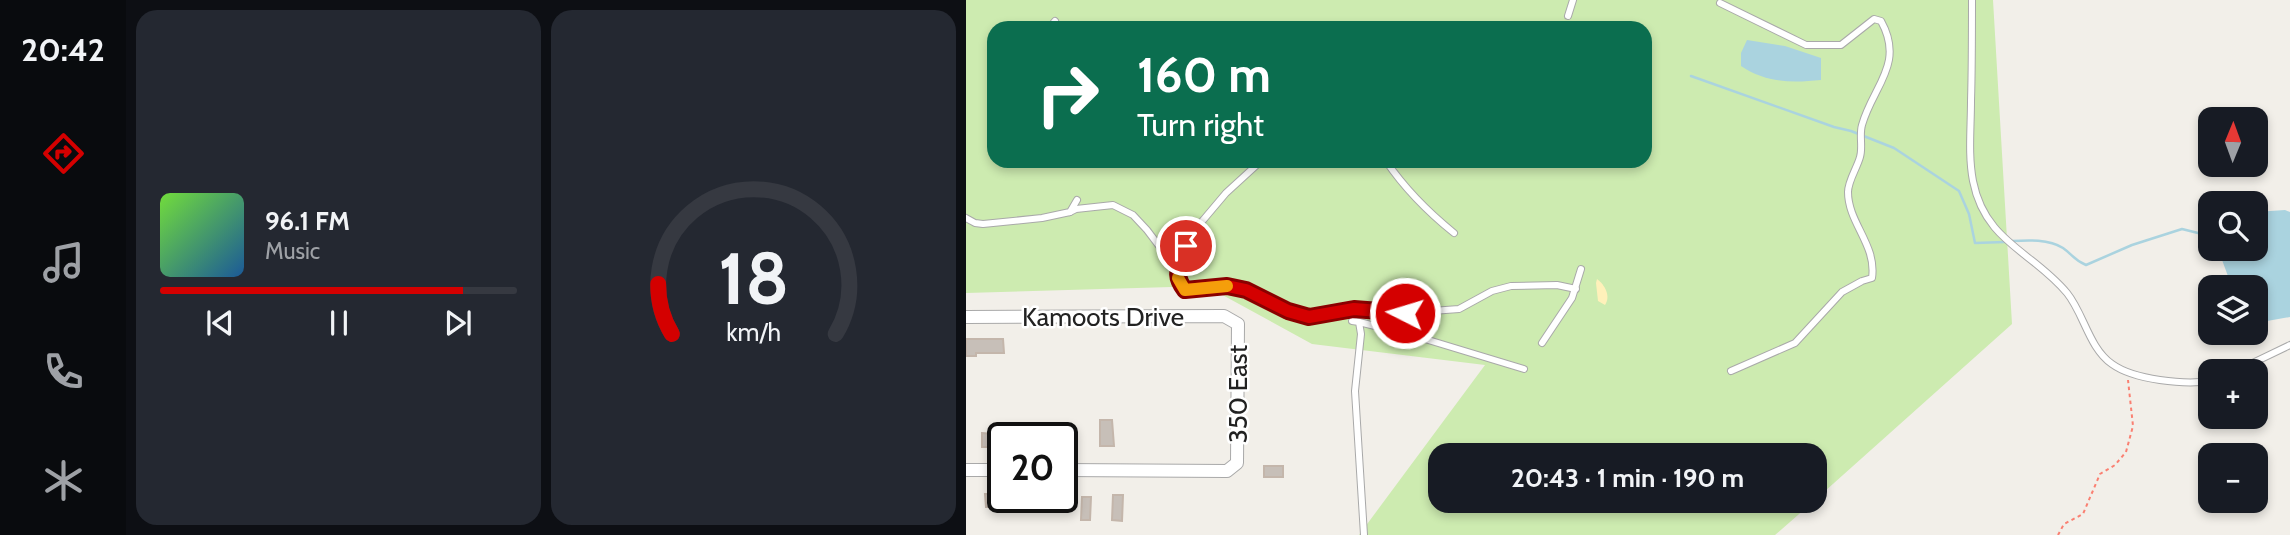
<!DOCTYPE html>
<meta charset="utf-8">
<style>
:root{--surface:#171b24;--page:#242831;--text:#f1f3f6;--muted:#9ea1a6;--line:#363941;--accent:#d40000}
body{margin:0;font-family:Cabin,sans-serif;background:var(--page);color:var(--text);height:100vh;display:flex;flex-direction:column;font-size:26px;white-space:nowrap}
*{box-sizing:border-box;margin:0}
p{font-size:23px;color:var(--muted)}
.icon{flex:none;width:38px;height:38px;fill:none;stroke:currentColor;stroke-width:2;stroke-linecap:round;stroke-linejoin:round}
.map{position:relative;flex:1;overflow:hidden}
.side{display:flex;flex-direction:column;gap:10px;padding:10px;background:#0d0f14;width:840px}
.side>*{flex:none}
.banner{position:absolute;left:21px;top:21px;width:665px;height:147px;border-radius:21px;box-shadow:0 4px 10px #0003;background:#0b6e4f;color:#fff;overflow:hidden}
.needle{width:46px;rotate:1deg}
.fabs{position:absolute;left:1232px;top:107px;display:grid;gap:14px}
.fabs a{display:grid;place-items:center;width:70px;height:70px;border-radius:14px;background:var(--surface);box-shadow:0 4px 10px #0003;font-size:35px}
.speed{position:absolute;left:21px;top:422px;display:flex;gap:14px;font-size:35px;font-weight:700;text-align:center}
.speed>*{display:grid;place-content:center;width:91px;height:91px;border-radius:50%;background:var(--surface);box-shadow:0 4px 10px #0003;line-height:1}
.speed .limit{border:4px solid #111;border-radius:10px;background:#fff;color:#111}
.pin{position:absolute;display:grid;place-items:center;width:60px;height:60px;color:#fff;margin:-30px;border:4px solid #fff;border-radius:50%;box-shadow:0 2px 7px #0007}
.me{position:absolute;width:77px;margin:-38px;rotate:275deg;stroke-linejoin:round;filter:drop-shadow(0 0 5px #0008)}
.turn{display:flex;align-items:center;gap:24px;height:147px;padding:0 35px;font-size:32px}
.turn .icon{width:91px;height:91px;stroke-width:2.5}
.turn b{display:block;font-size:49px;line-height:60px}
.side .widget{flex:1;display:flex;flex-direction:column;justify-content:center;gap:10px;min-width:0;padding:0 24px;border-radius:21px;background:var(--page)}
.side .dial{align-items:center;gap:0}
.dial svg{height:182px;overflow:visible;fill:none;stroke:var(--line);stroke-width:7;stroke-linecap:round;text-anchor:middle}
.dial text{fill:var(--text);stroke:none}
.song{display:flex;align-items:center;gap:21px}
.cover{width:84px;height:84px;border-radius:10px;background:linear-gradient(135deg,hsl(100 70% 55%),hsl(210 70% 35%))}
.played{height:7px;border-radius:4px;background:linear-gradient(90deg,var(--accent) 85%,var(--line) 85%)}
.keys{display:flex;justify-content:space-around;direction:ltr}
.side .tiles{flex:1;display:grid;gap:10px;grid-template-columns:repeat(2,1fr)}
.trip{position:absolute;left:462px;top:443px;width:399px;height:70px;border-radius:21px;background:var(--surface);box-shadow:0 4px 10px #0003;font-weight:700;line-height:70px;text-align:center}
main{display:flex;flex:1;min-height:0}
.tabs{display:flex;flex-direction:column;width:126px;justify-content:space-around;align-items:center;background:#090b0e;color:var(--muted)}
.tabs .icon{width:49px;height:49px}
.tabs .active{color:var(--accent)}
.tabs b{font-size:32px;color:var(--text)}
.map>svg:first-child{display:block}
</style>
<main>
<nav class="tabs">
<b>20:42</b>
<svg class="icon active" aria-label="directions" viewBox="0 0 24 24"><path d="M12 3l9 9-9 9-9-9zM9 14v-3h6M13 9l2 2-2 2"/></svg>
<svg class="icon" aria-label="music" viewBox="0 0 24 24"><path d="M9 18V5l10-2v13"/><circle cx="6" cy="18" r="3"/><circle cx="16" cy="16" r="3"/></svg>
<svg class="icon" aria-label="phone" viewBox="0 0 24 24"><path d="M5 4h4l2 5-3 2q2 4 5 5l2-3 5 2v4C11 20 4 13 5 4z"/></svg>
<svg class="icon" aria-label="climate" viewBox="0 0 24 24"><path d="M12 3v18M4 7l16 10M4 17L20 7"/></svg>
</nav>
<section class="side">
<div class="tiles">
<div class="widget">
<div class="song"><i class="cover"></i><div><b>96.1 FM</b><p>Music</p></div></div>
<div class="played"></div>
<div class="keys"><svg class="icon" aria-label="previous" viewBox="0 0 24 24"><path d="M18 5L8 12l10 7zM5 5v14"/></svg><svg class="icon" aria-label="pause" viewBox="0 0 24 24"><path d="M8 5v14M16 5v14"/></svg><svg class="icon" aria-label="next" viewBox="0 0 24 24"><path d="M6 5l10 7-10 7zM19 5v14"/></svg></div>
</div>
<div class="widget dial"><svg viewBox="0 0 100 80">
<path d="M14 69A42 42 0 1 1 86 69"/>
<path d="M14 69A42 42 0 0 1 8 47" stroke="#d40000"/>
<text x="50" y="56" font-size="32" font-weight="700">18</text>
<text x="50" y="72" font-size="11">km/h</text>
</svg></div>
</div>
</section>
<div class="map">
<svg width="1324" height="535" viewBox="0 0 1324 535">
<rect width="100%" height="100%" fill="#f2efe9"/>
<path fill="#cdebb0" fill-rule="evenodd" d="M0,0h1027l19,324 -197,176v-45h-375v45l374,1 -39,34h-416l126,-170 -173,-21 -106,-58 -240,7zM28,28h651v133h-651z"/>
<path fill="#fff1ba" d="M631,279c8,6 14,17 8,26l-7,-4 -2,-18z"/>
<g fill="#aad3df">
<path d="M781,40l38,6 36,12v22c-29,3 -55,3 -80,-14v-13z"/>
<polygon points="1319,210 1324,212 1324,317 1290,323 1290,287 1266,287 1252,249 1290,248 1290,212"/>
</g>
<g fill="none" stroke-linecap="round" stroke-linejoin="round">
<g stroke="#aad3df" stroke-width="2.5">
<polyline points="725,76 868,127 885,131 928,148 993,191 1003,214 1009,243 1039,242"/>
<path d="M1046,241c16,-1 37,-2 51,7 10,7 11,12 23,17l46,-20 50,-16 28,7"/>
</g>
</g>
<g fill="#c7bfb8" stroke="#c4b6ab" stroke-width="2">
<polygon points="0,339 37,339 38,353 10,353 10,356 0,356"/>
<polygon points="134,420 146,420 148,446 134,446"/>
<polygon points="16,433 37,435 37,447 16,447"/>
<rect x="96" y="435" width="12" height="12"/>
<rect x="298" y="466" width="19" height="11"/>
<polygon points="19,494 37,494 38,507 20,507"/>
<polygon points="147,495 157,495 156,521 146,520"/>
<rect x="56" y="497" width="45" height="12"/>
<polygon points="116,497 125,497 124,520 115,520"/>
</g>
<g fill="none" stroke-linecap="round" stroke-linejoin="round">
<defs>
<g id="lane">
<path d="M1006,0c0,34 0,67 -1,101 0,27 -3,54 2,80 12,61 59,70 94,112 17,21 22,55 45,71 22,16 73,21 98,17"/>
<path d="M754,3l86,42h35l33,-26 7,2c24,43 -8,65 -19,104 -3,10 1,22 -2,32 -3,11 -12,24 -12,35 0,31 29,53 24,86l-10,3 -20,11 -47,51 -64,28"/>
<polyline points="602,16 607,0"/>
<polyline points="83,28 89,21"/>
<polyline points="295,161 260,193 222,238 219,254 213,265 211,275 219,290 261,286 280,290 322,311 343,317 388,309 439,313 493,309 526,291 545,286 591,285 610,289"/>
<path d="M420,161c19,28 42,51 68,72"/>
<polyline points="104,212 110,209 147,205 167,215 181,230 212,271"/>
<polyline points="0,218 9,223 17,224 76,218 104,212 111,200"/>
<polyline points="386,321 393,322 395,334 389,391 398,535"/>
<polyline points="393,322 449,336 558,369"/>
<polyline points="576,343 606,298 615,269"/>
<polyline points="1270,371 1324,345"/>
</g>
<g id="street">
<polyline points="0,317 258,316 272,324 271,463 261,471 96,470"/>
<polyline points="0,470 37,470"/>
</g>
</defs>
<use href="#lane" stroke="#a9a9a9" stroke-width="8"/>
<use href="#street" stroke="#a9a9a9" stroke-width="14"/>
<polyline stroke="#fa8072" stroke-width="2" stroke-dasharray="3.5 3.5" stroke-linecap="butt" points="1092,535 1098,524 1117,514 1134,474 1149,465 1160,452 1167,426 1162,380"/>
<use href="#lane" stroke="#fff" stroke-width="6"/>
<use href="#street" stroke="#fff" stroke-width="12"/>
</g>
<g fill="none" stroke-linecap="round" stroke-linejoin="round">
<defs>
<path id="route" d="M220,246c-2,20 -16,24 -1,44l42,-4 19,4 42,21 21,6 45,-8 51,4"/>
</defs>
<use href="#route" stroke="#8a0000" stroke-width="18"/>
<use href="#route" stroke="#d40000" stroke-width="12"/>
<polyline stroke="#f59e0b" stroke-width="12" points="212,278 219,290 261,286"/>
</g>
<g text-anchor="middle" stroke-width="5" stroke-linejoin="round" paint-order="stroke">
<g font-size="26" fill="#222" stroke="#fff">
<text x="137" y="326">Kamoots Drive</text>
<text transform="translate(272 394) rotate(-90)" y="9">350 East</text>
</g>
</g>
</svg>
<div class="fabs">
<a><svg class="needle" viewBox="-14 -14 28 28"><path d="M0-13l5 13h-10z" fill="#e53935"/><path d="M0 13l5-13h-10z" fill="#9ea1a6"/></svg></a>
<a><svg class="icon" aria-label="search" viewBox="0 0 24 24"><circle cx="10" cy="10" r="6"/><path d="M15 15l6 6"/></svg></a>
<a><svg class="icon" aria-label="layers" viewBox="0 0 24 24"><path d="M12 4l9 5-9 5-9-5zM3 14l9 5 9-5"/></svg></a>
<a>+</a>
<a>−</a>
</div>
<div class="speed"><div class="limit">20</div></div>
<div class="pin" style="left:220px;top:246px;background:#d93025"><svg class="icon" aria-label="arrive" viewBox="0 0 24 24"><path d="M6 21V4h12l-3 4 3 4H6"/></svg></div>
<svg class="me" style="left:439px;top:313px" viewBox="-20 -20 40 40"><circle r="17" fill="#d40000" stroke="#fff" stroke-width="3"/><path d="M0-11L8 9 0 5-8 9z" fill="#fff"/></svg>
<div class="trip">20:43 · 1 min · 190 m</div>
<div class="banner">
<div class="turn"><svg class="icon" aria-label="right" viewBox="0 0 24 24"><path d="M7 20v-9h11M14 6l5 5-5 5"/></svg><div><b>160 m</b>Turn right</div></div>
</div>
</div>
</main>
